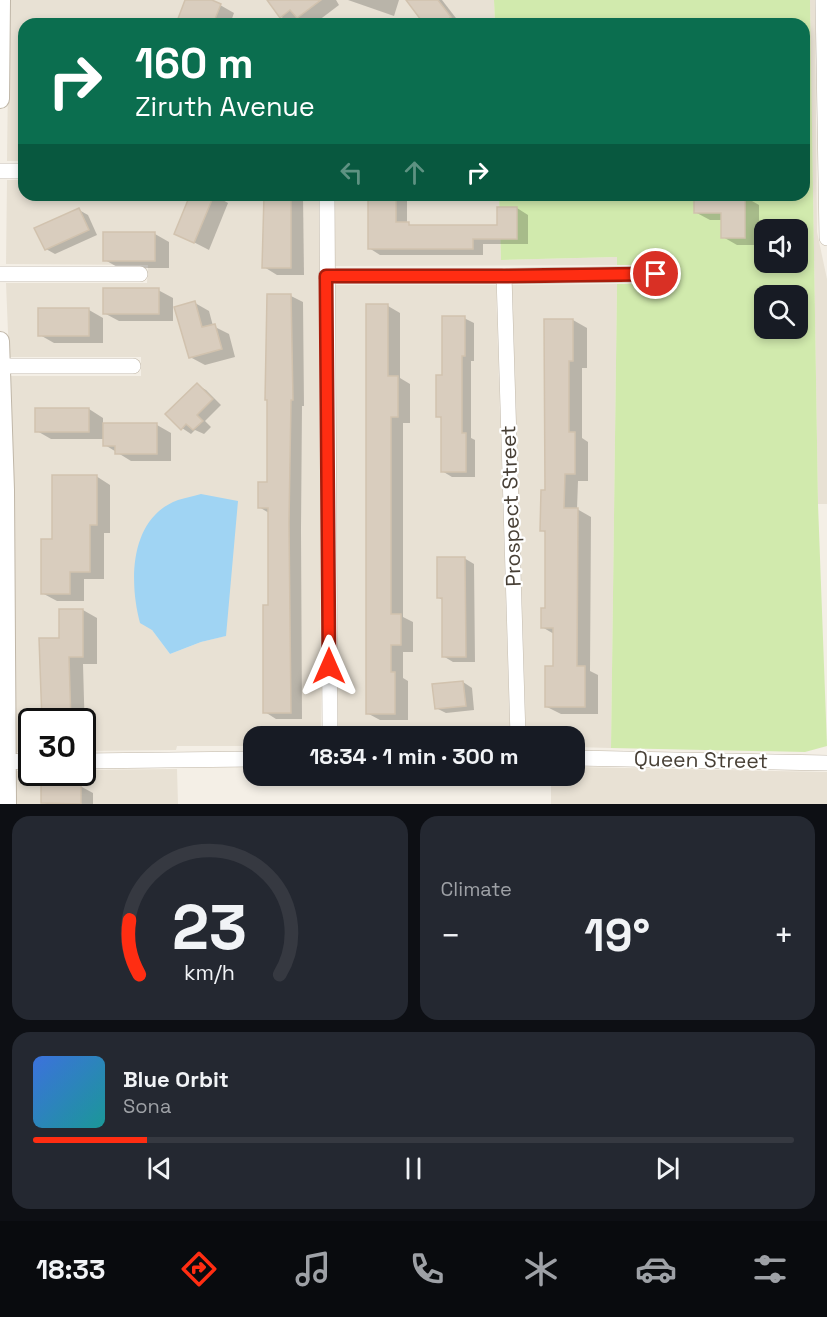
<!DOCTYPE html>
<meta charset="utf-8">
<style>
:root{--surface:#171b24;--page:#242831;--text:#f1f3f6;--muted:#9ea1a6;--line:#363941;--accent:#ff2d12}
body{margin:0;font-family:"Space Grotesk",sans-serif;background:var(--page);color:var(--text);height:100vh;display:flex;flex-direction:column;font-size:22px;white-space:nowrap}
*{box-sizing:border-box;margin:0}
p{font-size:20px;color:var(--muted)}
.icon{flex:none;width:33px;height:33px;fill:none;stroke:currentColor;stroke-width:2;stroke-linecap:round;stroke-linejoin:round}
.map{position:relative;height:804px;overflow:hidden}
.panel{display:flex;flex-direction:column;gap:12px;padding:12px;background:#0d0f14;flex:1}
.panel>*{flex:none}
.guide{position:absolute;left:18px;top:18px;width:792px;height:183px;border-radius:18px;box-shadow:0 3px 9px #0003;background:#0b6e4f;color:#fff;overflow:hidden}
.tools{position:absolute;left:754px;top:219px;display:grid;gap:12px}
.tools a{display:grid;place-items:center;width:54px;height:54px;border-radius:12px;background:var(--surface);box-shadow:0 3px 9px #0003;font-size:30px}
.speed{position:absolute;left:18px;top:708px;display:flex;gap:12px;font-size:30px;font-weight:700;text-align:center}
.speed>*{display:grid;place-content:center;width:78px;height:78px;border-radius:50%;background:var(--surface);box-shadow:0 3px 9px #0003;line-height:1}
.speed .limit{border:3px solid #111;border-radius:9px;background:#fff;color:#111}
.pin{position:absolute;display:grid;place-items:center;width:51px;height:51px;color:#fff;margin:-26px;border:3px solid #fff;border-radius:50%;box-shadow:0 2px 6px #0007}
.me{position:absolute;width:66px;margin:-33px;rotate:0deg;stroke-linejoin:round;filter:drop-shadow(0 0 4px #0008)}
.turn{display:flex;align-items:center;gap:21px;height:126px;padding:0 18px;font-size:27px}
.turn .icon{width:78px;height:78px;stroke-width:2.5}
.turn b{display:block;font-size:42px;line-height:51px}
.lanes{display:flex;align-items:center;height:57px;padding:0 18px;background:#0003;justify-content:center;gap:30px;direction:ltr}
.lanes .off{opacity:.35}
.big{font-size:45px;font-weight:600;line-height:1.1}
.panel .widget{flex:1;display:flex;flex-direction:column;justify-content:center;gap:9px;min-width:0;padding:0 21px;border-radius:18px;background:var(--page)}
.panel .dial{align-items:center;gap:0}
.dial svg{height:156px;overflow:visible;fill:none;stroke:var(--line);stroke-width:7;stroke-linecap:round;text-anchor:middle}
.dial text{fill:var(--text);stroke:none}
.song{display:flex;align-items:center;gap:18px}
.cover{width:72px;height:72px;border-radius:9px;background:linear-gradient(135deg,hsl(220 70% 55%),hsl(180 70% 35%))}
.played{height:6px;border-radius:3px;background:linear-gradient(90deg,var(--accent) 15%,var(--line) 15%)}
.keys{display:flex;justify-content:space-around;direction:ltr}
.heat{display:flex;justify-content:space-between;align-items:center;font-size:33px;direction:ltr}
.panel .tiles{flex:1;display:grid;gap:12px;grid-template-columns:1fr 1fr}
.widget:last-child{grid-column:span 2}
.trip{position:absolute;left:243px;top:726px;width:342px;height:60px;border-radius:18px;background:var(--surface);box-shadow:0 3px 9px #0003;font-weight:600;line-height:60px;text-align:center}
.tabs{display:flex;height:96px;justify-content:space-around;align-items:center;background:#090b0e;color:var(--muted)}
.tabs .icon{width:42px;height:42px}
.tabs .selected{color:var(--accent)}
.tabs b{font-size:27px;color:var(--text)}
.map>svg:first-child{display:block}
</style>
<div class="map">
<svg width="827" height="804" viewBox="0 0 827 804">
<rect width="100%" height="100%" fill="#f4efe6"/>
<g fill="#e8e1d4" fill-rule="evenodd">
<polygon points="9,0 494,0 495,24 24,24 24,161 7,161"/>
<polygon points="810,0 815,0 817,232 827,279 827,504 818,504"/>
<path d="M7,180h17v15h295l2,541h-67l-1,10h-76l-1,4 -93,1 -1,-29h-50l-1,30h-15l-2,-262 -4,-114h131v-19h-132l-3,-74h141l1,-18 -142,-1zM152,630l73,6 -24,6 -31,12z"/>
<polygon points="335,195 499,195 501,260 617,257 617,265 334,266"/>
<polygon points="617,284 611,748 575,747 574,736 526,736 512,285"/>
<polygon points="334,285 496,285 510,736 338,736"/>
<polygon points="575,767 827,772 827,804 551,804 551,776 574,776"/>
<polygon points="177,769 178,804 16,804 16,771 82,772 83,770"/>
</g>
<path fill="#d1eaad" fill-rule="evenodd" d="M494,0h316l8,504 9,242 -22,6 -194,-4 6,-464 47,-1v-18h-47v-8l-116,3 -2,-65h305v-171h-309zM765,230h33v32h-33zM765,296h33v32h-33z"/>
<path fill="#a0d4f3" d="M201,494l37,7 -12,135 -25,6 -31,12 -18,-24 -12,-7c-11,-41 -11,-105 38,-123 7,-2 16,-4 23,-6z"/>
<g fill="#0003">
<polygon points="187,0 207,0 220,5 234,13 230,24 178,24"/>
<polygon points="269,0 336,0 339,5 314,24 287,24"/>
<polygon points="348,0 399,0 394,16"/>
<polygon points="408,0 442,0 459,22 426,24"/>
<polygon points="33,21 84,22 88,24 33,24"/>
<polygon points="191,195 214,195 228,203 209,250 176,233"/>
<polygon points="266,195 303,195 304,275 277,275 264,267"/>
<polygon points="368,195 407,195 407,224 413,226 499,226 517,208 528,215 528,244 483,244 483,255 380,255 369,248"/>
<polygon points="745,197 759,205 759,245 737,245 723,237 723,220 710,220 695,212"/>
<polygon points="79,210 88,215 97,235 55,254 46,249"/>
<polygon points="155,234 169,242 169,268 119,268 105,260"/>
<polygon points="158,290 173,298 173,321 119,321 104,313"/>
<polygon points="291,296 303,302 304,406 302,406 301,530 302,719 276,719 265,712 269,606 269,513 259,507 269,483"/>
<polygon points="195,303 209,311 213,326 229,334 235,357 205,365 190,357"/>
<polygon points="388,306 400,313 400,378 410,384 410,423 403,423 403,617 413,622 413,652 403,652 403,678 408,681 408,720 380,720 367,713"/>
<polygon points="40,310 89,310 103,318 103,343 54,343 40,335"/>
<polygon points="464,318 474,323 474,361 471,361 471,438 475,440 475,477 452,477 442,471 443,419 438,416 443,377"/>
<polygon points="573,320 587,328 587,368 582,368 582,438 588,442 588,481 578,481 577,509 591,517 590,671 598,675 598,714 561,714 547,707 554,668 554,634 542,627 546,610 546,533 542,530"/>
<polygon points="197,385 206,390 221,405 205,421 211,427 204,434 195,430 191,434 182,428"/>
<polygon points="89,409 103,418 103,425 157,425 171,433 171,461 131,461 105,445 105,439 51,439 37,431"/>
<polygon points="96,476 110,485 110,533 104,533 104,579 84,579 84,601 57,601 42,593 54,540"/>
<polygon points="464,558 474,564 475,662 453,662 443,656 443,600 439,598"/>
<polygon points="83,610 97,618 97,664 83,664 85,735 82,735 82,722 43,722 61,639"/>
<polygon points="463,682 472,688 474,710 446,713 436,708"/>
<polygon points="80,786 93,793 93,804 47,804 43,802"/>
</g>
<g fill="#d9cdbe" stroke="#d1c2ae" stroke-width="1.5">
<polygon points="185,0 212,0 221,4 213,24 176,24"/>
<polygon points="267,0 321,0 297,18 290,10 280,18"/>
<polygon points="406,0 438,0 451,17 441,24 424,24"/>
<polygon points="190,195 214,195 194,243 174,234"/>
<polygon points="264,195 291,195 291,268 262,268"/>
<polygon points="368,195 396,195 396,222 409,222 409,225 497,225 497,207 517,207 517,239 473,239 473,249 368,249"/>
<polygon points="694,195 745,195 745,238 721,238 721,213 694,213"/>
<polygon points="79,208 89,230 45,250 34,228"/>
<rect x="103" y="232" width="52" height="29"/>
<rect x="103" y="288" width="56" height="26"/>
<polygon points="267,294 291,294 293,400 291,400 289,523 291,713 263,713 263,605 268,605 268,508 258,508 258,482 267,482 267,400 265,400"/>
<polygon points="195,301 202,327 215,324 222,349 189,358 174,307"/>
<polygon points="366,304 388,304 388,376 398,376 398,417 391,417 391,614 401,614 401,645 391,645 391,672 395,672 395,714 366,714"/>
<rect x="38" y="308" width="51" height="28"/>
<polygon points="442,316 465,316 465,356 462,356 462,433 466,433 466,472 441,472 441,417 436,417 436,375 442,375"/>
<polygon points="544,319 573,319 573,361 569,361 569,432 575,432 575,474 565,474 564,508 578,508 577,666 585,666 585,707 545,707 545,666 553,666 553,628 541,628 541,608 545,608 545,531 540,531 541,490 545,490"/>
<polygon points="197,383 213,399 197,415 203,421 193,430 186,424 181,430 165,414"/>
<rect x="35" y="408" width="54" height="24"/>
<polygon points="103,423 157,423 157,454 115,454 115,446 103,446"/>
<polygon points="52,475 97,475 97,525 90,525 90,572 70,572 70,594 41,594 41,539 52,539"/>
<polygon points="437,557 465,557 466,657 442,657 442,598 437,598"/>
<polygon points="59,609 83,609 83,657 69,657 71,722 42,722 39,638 59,638"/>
<polygon points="463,681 466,706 435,709 432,684"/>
<polygon points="41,784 81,784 81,804 41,803"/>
</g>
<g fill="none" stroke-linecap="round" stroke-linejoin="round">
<defs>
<g id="minor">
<polyline points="823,0 827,238"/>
<polyline points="0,171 24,171"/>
<polyline points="327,195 330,736"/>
<polyline points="0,274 140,274"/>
<polyline points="326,276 504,276 656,274"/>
<polyline points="504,276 518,736"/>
<polyline points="1,366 133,366"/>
<polyline points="574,758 827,763"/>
<polyline points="82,761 254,759"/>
<polyline points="0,762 32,761"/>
</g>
<g id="tertiary">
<polyline points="0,99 1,0"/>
<polyline points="0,341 5,490 7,804"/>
</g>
</defs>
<use href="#minor" stroke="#c0b7a8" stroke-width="16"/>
<use href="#tertiary" stroke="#c0b7a8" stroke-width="20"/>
<use href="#minor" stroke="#fff" stroke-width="15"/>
<use href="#tertiary" stroke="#fff" stroke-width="18"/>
</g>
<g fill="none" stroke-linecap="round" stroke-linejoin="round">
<defs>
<polyline id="route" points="329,666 326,276 504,276 656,274"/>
</defs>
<use href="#route" stroke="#a61d0c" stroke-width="15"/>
<use href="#route" stroke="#ff2d12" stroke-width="10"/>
</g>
<g text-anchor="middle" stroke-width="4.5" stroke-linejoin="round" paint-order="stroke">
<g font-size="21" fill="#473f35" stroke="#fff">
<text transform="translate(511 506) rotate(-92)" y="7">Prospect Street</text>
<text transform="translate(701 760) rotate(1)" y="7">Queen Street</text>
</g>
</g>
</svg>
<div class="tools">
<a><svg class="icon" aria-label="sound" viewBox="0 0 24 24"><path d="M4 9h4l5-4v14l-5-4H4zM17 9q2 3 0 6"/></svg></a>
<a><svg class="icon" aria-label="search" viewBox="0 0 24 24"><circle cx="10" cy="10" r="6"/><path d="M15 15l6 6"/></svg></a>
</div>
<div class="speed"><div class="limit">30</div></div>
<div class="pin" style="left:656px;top:274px;background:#d93025"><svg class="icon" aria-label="arrive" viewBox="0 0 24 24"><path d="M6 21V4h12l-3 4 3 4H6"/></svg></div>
<svg class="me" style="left:329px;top:666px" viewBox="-20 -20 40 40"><path d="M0-17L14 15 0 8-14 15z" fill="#ff2d12" stroke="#fff" stroke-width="4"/></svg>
<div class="trip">18:34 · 1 min · 300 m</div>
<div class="guide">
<div class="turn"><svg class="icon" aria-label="right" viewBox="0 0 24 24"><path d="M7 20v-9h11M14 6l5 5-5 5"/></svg><div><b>160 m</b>Ziruth Avenue</div></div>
<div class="lanes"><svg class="icon off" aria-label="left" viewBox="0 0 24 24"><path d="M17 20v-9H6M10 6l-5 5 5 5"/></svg><svg class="icon off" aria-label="ahead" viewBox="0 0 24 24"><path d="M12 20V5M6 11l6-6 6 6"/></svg><svg class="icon" aria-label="right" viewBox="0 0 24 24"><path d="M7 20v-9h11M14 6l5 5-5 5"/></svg></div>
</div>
</div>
<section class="panel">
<div class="tiles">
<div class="widget dial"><svg viewBox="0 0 100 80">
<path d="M14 69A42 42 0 1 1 86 69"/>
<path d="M14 69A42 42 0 0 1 9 41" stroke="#ff2d12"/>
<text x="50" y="56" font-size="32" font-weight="700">23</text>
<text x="50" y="72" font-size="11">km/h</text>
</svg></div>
<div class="widget"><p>Climate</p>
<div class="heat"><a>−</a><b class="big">19°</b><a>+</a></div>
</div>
<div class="widget">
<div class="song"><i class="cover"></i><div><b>Blue Orbit</b><p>Sona</p></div></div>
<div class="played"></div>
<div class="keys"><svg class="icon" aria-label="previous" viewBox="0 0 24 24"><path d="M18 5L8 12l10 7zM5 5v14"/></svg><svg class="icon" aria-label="pause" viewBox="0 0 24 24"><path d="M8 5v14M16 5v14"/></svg><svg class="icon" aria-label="next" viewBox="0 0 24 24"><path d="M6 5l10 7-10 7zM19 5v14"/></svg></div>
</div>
</div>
</section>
<nav class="tabs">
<b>18:33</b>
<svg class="icon selected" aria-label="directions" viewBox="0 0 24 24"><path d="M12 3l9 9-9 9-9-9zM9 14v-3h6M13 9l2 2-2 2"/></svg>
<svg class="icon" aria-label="music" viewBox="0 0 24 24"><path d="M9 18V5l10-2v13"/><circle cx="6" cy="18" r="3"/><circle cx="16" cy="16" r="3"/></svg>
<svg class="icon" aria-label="phone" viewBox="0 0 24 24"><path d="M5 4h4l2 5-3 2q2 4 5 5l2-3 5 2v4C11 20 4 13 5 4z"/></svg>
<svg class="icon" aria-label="climate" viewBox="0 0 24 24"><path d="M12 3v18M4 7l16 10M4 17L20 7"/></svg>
<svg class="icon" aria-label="car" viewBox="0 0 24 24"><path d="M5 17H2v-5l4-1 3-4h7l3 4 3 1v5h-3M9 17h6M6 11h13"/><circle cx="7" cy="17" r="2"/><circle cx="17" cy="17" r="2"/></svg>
<svg class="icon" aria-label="filters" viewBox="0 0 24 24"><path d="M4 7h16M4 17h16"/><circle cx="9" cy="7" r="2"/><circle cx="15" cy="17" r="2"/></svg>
</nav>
